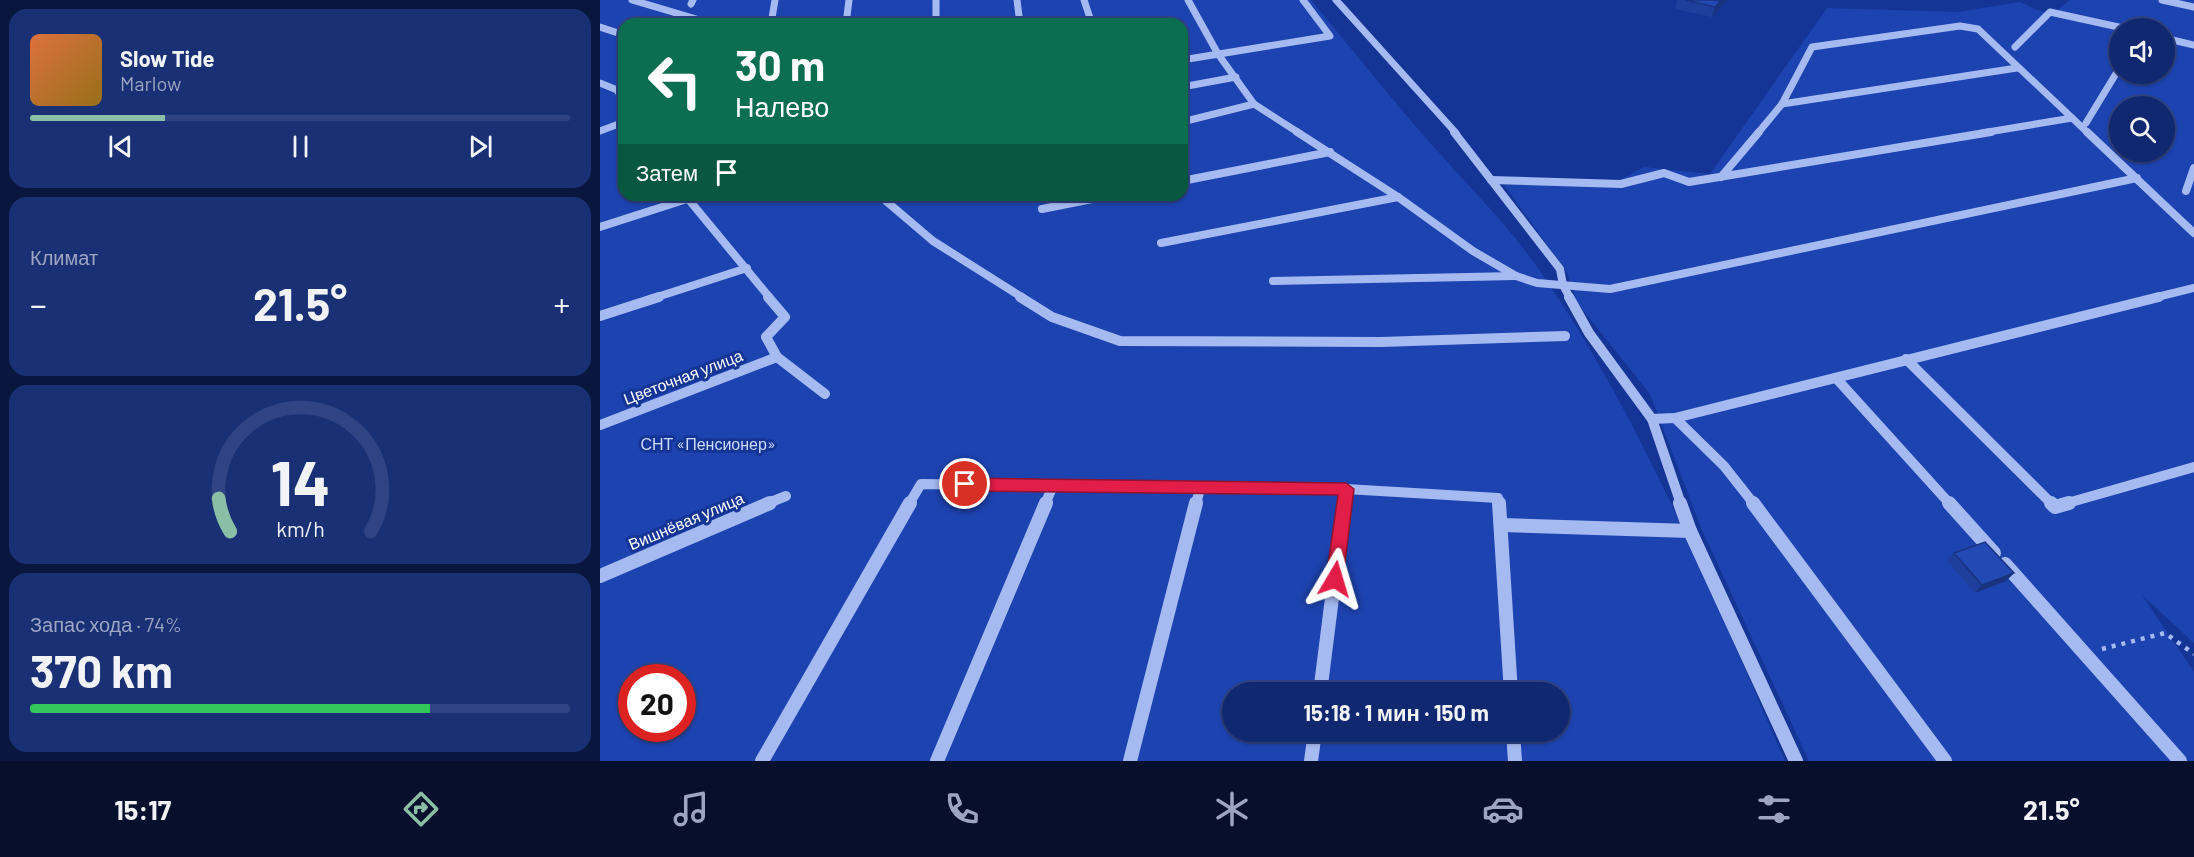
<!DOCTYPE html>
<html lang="ru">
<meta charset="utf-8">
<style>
:root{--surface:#102870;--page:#193075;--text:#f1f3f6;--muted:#9ca6c3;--line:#304483;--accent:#8abfa5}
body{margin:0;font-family:Barlow,sans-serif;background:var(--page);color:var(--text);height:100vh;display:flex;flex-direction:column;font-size:22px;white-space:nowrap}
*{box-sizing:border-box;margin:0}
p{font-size:20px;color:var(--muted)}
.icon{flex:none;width:33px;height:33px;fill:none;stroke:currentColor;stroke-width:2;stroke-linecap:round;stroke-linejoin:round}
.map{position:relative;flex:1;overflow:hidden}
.side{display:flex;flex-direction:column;gap:9px;padding:9px;background:#09163e;width:600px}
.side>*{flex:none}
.hud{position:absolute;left:18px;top:18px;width:570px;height:183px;border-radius:18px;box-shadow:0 2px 4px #0004,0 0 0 2px var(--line);background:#0b6e4f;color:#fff;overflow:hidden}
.tools{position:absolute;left:1509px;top:18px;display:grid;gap:12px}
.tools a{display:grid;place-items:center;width:66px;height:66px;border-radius:50%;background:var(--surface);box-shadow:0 2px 4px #0004,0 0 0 2px var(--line);font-size:30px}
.speed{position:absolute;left:18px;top:664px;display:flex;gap:12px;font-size:30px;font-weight:700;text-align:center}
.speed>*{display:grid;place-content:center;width:78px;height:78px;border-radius:50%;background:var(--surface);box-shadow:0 2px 4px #0004,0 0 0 2px var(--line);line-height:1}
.speed .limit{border:9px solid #d22;background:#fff;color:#111}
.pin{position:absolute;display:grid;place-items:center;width:51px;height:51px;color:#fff;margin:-26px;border:3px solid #fff;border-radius:50%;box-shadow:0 2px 6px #0007}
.me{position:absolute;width:66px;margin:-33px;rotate:7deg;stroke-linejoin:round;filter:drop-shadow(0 0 4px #0008)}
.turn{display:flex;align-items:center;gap:21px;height:126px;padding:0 18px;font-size:27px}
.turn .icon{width:78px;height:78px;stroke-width:2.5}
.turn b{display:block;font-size:42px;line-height:51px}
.then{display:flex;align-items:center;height:57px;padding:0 18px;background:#0003;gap:12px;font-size:22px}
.big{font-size:45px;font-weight:700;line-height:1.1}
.side .tile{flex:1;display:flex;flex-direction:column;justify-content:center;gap:9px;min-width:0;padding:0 21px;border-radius:18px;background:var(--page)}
.side .dial{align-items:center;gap:0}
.dial svg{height:156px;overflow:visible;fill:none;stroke:var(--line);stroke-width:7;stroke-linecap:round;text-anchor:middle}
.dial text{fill:var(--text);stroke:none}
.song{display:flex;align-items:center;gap:18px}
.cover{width:72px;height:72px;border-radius:9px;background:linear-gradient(135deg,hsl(20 70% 55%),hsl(40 70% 35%))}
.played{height:6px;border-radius:3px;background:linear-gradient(90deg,var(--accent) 25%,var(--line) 25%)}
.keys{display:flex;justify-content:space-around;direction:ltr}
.heat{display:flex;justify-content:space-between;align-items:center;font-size:33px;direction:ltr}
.charge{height:9px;border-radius:4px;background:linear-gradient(90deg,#34c759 74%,var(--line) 0)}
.trip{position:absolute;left:622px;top:682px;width:348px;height:60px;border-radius:30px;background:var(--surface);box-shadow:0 2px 4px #0004,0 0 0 2px var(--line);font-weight:700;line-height:60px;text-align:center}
.dock{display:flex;height:96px;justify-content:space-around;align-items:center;background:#06102d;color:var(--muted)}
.dock .icon{width:42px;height:42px}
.dock .selected{color:var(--accent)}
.dock b{font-size:27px;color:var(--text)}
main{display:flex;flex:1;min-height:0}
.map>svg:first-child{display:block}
</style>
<main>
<section class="side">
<div class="tile">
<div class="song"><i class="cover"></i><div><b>Slow Tide</b><p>Marlow</p></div></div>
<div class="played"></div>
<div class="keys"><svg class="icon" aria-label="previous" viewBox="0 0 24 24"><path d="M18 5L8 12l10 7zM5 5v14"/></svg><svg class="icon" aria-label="pause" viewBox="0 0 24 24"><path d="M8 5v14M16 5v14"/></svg><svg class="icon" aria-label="next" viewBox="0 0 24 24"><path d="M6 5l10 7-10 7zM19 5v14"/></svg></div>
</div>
<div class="tile"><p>Климат</p>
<div class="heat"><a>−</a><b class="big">21.5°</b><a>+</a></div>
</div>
<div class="tile dial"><svg viewBox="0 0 100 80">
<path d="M14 69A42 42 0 1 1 86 69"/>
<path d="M14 69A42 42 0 0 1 8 52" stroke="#8abfa5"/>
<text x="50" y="56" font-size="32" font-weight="700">14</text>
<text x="50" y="72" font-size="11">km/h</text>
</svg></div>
<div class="tile"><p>Запас хода · 74%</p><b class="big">370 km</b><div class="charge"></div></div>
</section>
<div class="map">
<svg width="1594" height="761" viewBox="0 0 1594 761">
<rect width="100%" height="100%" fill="#153596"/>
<g fill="#1d43b0" fill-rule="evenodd">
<path d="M0,0h711c41,49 80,99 122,146 37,42 78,82 109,128 103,150 170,321 243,487h-1185zM24,24h558v171h-558zM32,678h50v51h-50zM633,693h327v39h-327z"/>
<polygon points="1470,0 1594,0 1594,42 1565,36 1564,28 1532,28 1456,11"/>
<path d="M1420,2l17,8 82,19 1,45h44l1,-34 29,7v596l-52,-48 52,77v89h-385l-107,-231 -52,-136 -72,-90 -11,-32 -63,-87 112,-3 28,-15 66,7 117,-166 131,4zM1520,106h44v46h-44z"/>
</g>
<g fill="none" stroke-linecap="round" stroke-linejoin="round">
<polyline stroke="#a6baf2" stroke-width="4.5" stroke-dasharray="4 6" stroke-linecap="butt" points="1502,649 1565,633 1594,654"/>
<g stroke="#a6baf2" stroke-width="7">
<polyline points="32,0 113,24"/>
<polyline points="336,0 336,24"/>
<polyline points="417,0 420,24"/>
<polyline points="484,0 492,24"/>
<polyline points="588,0 618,54 654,104 699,133"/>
<polyline points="736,0 856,133"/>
<polyline points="1562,0 1594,7"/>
<polyline points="91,4 93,0"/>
<polyline points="171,24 175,0"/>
<polyline points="246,24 249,0"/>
<polyline points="0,27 24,35"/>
<polyline points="1564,38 1594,45"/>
<polyline points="1415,47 1450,12 1523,28"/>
<polyline points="582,60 730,36 703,0"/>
<polyline points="0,83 17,90 24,101"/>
<polyline points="582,87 636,77"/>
<polyline points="1182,104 1417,68"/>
<polyline points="582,122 654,104"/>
<polyline points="1486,123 1520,67"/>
<polyline points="0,131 24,122"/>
<polyline points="1158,133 1182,104 1212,47 1360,26 1378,29 1488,133"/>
<polyline points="1382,133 1472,118"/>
</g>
<g stroke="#a6baf2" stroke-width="8">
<polyline points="697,132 798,197 873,251 916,276 937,283 1010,289 1537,178"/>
<polyline points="854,132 960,269 963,285 970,298"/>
<polyline points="1487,132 1594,233"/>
<polyline points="1121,177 1159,132"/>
<polyline points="891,180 1021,184 1064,173 1089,182 1391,132"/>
<polyline points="582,181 730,152"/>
<polyline points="1586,191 1594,168"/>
<polyline points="85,195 170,298"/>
<polyline points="279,195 333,241 423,298"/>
<polyline points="442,209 512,195"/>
<polyline points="0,227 87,199"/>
<polyline points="561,243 798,197"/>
<polyline points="673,281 916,276"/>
<polyline points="54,298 147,268"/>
<polyline points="1553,298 1594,288"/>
</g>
<g stroke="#a6baf2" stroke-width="10">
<polyline points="168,297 185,317 166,337 177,357 225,394"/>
<polyline points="420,297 452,317 520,341 781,342 965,336"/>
<polyline points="969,297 989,333 1052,419 1081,504"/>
<polyline points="0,316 59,297"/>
<polyline points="1306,359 1452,504"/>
<polyline points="1236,378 1350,504"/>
<polyline points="1075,418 1124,466 1154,504"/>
<polyline points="1052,419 1075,418 1559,297"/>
<polyline points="0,425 177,357"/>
<polyline points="166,504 186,496"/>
<polyline points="309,504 321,484 746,489 898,498 899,504"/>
<polyline points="445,504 453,486"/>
<polyline points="596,504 600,489"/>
<polyline points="744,504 746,489"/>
<polyline points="1464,504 1594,467"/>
</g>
<g stroke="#a6baf2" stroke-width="14">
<polyline points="899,503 911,693"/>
<polyline points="1080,503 1090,531 1196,761"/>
<polyline points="1153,503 1345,761"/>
<polyline points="1349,503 1394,553"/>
<polyline points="1451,503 1455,507 1469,503"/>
<polyline points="902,525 1090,531"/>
<polyline points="1405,564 1580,761"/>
<polyline points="0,576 170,503"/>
<polyline points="720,693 744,503"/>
<polyline points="913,732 915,761"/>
<polyline points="162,761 310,503"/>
<polyline points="337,761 446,503"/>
<polyline points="530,761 596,503"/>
<polyline points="711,761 715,732"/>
</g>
</g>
<g fill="#1e3f9c">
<polygon points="1077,0 1128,0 1112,17 1075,9"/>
<polygon points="1354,553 1414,573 1406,581 1375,593 1347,561"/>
</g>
<g fill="#18337f">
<polygon points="1121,0 1128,0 1112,17 1115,7"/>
<polygon points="1414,573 1406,581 1375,593 1382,585"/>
</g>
<g fill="#2349b5" stroke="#18337f" stroke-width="1.5">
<polygon points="1086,0 1121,0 1115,7"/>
<polygon points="1385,542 1414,573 1382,585 1354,553"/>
</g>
<polygon fill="#e11d48" stroke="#92132f" stroke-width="1.5" points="365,478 746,483 754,489 743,579 741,585 735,587 729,585 726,579 738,495 365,491 358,484"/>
<g text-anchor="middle" stroke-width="6" stroke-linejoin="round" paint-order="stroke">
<g font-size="16" fill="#fff" stroke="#153596">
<text transform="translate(83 377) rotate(-21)" y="6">Цветочная улица</text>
<text transform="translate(86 521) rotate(-23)" y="6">Вишнёвая улица</text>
</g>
<g font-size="16" fill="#cedafc" stroke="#153596">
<text x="108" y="450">СНТ «Пенсионер»</text>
</g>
</g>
</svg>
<div class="tools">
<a><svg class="icon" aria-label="sound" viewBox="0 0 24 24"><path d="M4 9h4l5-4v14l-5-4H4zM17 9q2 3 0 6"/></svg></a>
<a><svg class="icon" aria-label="search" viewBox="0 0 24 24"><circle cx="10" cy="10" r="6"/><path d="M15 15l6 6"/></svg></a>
</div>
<div class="speed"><div class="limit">20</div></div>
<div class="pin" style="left:365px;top:484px;background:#d93025"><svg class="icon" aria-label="arrive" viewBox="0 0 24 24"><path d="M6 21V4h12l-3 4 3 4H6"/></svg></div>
<svg class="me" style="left:735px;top:579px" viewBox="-20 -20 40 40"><path d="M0-17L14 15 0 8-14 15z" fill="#e11d48" stroke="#fff" stroke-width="4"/></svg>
<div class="trip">15:18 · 1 мин · 150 m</div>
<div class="hud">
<div class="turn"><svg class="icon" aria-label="left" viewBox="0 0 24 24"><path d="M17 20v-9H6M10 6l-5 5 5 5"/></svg><div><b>30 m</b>Налево</div></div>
<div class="then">Затем<svg class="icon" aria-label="arrive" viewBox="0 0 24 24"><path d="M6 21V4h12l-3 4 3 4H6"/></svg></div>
</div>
</div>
</main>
<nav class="dock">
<b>15:17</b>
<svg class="icon selected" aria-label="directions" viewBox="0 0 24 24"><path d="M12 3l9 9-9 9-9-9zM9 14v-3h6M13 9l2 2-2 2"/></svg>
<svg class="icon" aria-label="music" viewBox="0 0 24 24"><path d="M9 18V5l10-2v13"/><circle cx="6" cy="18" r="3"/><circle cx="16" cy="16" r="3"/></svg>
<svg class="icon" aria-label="phone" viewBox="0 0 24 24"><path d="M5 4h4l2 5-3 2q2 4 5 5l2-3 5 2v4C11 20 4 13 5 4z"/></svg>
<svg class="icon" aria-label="climate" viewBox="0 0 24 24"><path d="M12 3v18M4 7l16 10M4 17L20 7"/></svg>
<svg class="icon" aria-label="car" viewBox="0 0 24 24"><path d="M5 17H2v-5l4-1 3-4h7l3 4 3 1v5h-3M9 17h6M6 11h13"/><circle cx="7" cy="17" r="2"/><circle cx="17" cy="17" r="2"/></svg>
<svg class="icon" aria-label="filters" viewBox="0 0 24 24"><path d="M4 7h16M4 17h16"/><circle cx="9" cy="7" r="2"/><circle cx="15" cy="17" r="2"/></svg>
<b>21.5°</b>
</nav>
